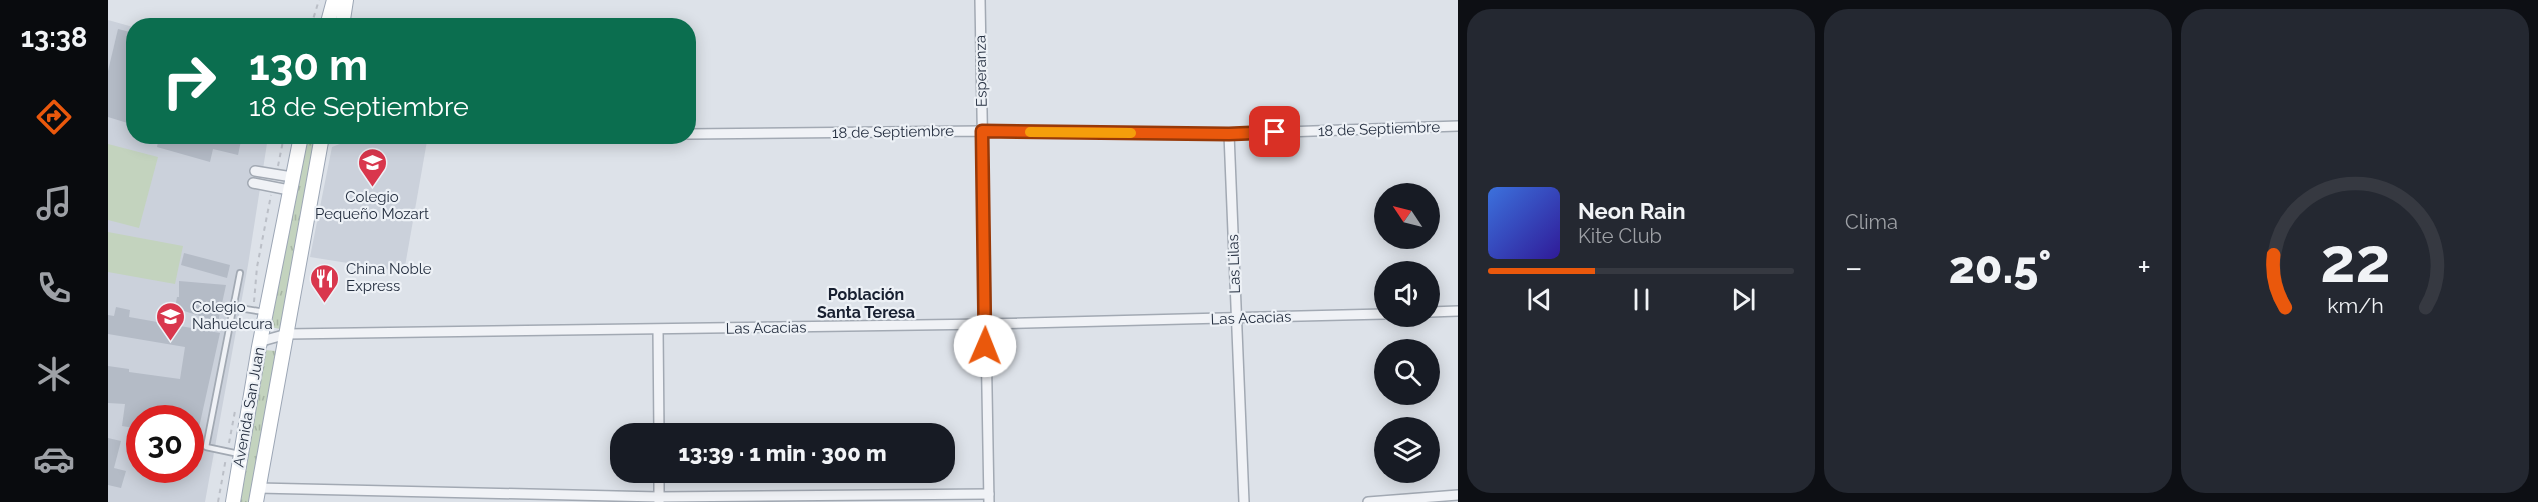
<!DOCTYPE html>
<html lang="es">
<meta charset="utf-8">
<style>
:root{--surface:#171b24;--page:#242831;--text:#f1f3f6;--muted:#9ea1a6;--line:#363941;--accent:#ea580c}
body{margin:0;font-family:Raleway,sans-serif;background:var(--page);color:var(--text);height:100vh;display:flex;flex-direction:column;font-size:22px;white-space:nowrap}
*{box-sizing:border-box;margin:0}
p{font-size:20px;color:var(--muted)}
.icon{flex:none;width:33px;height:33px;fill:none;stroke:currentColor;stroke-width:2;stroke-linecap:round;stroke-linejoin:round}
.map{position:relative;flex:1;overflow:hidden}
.drawer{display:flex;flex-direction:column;gap:9px;padding:9px;background:#0d0f14;width:1080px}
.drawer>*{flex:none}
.guide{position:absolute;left:18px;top:18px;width:570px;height:126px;border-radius:24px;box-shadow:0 3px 15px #0003;background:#0b6e4f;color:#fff;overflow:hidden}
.needle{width:39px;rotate:305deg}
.fabs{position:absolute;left:1266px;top:183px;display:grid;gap:12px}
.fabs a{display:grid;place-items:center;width:66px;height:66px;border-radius:50%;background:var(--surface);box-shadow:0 3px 15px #0003;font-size:30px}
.speed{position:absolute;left:18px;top:405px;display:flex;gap:12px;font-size:30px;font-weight:700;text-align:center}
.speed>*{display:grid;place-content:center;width:78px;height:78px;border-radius:50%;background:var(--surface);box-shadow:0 3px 15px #0003;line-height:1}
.speed .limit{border:9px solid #d22;background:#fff;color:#111}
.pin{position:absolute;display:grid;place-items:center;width:51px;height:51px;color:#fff;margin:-26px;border-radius:12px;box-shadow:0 3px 9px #0006}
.me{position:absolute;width:66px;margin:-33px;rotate:1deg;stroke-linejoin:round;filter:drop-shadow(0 0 4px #0008)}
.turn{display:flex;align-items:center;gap:21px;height:126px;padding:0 24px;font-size:27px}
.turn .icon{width:78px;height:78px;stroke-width:2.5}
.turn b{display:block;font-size:42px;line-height:51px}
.big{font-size:45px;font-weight:800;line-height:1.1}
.drawer .tile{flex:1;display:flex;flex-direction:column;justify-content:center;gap:9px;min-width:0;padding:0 21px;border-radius:24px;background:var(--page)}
.drawer .dial{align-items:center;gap:0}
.dial svg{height:156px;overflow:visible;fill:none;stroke:var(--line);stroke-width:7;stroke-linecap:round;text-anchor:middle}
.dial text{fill:var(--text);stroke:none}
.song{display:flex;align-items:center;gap:18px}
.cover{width:72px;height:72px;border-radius:9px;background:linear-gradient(135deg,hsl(220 70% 55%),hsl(250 70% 35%))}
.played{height:6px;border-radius:3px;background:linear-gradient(90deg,var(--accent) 35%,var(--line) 35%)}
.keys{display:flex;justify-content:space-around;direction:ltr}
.heat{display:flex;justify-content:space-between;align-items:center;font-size:33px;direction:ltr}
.drawer .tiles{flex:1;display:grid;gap:9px;grid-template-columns:repeat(3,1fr)}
.trip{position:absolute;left:502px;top:423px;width:345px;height:60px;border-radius:24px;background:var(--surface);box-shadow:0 3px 15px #0003;font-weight:800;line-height:60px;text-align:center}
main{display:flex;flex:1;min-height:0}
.menu{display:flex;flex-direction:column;width:108px;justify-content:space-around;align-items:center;background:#090b0e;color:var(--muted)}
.menu .icon{width:42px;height:42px}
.menu .selected{color:var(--accent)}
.menu b{font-size:27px;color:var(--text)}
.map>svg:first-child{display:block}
</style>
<main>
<nav class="menu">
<b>13:38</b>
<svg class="icon selected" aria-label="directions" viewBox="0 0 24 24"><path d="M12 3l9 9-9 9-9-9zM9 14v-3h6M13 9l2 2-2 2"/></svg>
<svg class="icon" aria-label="music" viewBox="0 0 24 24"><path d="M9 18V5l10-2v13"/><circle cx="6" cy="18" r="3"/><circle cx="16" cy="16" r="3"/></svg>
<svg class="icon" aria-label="phone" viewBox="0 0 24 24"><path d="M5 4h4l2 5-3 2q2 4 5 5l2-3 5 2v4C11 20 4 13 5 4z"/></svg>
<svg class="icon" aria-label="climate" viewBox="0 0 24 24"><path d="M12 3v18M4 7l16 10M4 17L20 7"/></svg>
<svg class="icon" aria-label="car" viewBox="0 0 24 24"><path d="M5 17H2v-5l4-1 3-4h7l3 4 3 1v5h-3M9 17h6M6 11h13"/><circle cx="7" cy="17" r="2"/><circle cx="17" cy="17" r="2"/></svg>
</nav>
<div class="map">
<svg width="1350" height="502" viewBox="0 0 1350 502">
<defs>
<pattern id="grass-tufts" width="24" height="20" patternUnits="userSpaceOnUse" patternTransform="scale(1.5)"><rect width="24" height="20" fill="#c3d3be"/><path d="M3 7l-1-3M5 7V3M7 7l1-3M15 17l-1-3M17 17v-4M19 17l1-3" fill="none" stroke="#a7b5a4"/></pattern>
</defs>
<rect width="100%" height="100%" fill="#dde2e9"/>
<g fill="#cbd1db" fill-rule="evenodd">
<path d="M0,20l25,7 1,109 134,1 -20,128 -43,237h-97zM32,418h50v52h-50z"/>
<polygon points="319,141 296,272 202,257 224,147 237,142"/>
</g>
<g fill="url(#grass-tufts)">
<polygon points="196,137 207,137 172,329 163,327"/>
<polygon points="157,350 168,351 142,502 131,502"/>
</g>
<g fill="#c3d3be">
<polygon points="0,144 50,157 31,228 0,220"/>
<polygon points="0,232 75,246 67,284 0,272"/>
</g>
<g fill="#b4bbc6">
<polygon points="10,29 26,33 26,125 0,117 0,71"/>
<polygon points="51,136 134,136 130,155 105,149 102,162 49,147"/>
<polygon points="76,253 122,265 119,278 73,265"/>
<polygon points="71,281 118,285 110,322 67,308 69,297 71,297"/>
<polygon points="8,307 22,310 21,317 112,333 86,450 82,449 82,418 32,418 32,429 14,426 17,404 0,403 0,366 21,369 21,372 72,379 77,347 0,334 0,315 6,316"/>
<polygon points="0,438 13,441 6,468 18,471 13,488 0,485"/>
</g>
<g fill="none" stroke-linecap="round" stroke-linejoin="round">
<defs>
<g id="service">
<polyline points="125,307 156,312"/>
<polyline points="131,454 98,447 132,273"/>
</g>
<g id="minor">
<polyline points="872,0 881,502"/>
<polyline points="580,134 874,131 1121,134 1350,126"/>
<polyline points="1121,134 1136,502"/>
<polyline points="213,138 374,136"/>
<polyline points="147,171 184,177"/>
<polyline points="145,183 181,190"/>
<polyline points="1322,312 1350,311"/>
<polyline points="550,330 551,434"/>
<polyline points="152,345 154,341 179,334 878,324 1276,314"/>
<polyline points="551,472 551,502"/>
<polyline points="150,488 551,497 881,494"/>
<polyline points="1260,502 1350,495"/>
</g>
<g id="primary">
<polyline points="219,26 226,0"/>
<polyline points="234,26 238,0"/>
<polyline points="125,502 151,347 193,136"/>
<polyline points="148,502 214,136"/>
</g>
</defs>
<use href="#service" stroke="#a2a9b3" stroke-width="8"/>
<use href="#minor" stroke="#a2a9b3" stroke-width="12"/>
<use href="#primary" stroke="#9ca6b5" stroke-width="16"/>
<g stroke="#bbbfc7" stroke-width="2" stroke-dasharray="4.5 4.5" stroke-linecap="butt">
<polyline points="203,26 211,0"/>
<polyline points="170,166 176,136"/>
<polyline points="146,302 149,267 163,195"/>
<polyline points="121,443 127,411"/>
<polyline points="110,502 118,458"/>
</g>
<use href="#service" stroke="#f0f2f6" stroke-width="4.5"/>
<use href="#minor" stroke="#f0f2f6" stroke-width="9"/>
<use href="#primary" stroke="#fff" stroke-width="14"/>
</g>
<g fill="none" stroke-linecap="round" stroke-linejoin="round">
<defs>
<polyline id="route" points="877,346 874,131 1121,134 1167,132"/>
</defs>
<use href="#route" stroke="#983908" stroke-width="15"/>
<use href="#route" stroke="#ea580c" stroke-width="10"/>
<polyline stroke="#f59e0b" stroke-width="10" points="922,132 1023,133"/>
</g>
<defs>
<symbol id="school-pin" viewBox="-11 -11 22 30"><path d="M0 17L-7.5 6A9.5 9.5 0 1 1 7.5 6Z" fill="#d9374d" stroke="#edf1f6"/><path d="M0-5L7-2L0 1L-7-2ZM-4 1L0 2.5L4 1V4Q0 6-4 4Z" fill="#fff"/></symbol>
<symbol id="restaurant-pin" viewBox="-11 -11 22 30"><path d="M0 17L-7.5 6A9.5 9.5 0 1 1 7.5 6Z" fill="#d9374d" stroke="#edf1f6"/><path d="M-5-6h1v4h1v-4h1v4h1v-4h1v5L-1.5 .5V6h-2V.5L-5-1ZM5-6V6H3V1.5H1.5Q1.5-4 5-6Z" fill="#fff"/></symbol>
</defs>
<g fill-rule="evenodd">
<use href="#school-pin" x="248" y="146" width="33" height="45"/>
<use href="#restaurant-pin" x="200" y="262" width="33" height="45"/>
<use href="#school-pin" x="46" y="300" width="33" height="45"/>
</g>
<g text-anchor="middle" stroke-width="4.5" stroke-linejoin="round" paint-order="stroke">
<g font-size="15" fill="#252f40" stroke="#edf1f6">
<text transform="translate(873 71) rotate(-91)" y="5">Esperanza</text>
<text transform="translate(1271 129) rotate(-2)" y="5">18 de Septiembre</text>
<text transform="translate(785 132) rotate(-1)" y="5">18 de Septiembre</text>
<text transform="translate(1126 264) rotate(-92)" y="5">Las Lilas</text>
<text transform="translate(1143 318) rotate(-2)" y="5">Las Acacias</text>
<text transform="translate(658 328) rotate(-1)" y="5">Las Acacias</text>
<text transform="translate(141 407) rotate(-80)" y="5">Avenida San Juan</text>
</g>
<g font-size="15" fill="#252f40" stroke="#edf1f6" text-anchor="start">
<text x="264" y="202" text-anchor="middle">Colegio<tspan x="264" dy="17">Pequeño Mozart</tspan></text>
<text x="238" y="274">China Noble<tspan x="238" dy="17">Express</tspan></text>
<text x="84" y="312">Colegio<tspan x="84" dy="17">Nahuelcura</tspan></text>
</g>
<g font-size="16" font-weight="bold" fill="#182031" stroke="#edf1f6">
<text x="758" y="300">Población<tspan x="758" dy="18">Santa Teresa</tspan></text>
</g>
</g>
</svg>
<div class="fabs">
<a><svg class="needle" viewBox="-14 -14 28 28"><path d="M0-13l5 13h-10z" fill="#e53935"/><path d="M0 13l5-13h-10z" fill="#9ea1a6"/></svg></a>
<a><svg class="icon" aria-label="sound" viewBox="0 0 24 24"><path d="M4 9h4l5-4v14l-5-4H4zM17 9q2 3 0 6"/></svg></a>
<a><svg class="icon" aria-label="search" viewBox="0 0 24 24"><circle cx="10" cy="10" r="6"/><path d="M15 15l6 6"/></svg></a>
<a><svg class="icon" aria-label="layers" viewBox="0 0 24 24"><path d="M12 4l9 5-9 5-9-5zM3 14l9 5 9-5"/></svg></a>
</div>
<div class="speed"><div class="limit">30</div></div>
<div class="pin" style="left:1167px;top:132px;background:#d93025"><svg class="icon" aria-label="arrive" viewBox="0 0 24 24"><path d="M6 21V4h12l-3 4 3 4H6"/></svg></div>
<svg class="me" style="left:877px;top:346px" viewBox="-20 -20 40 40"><circle r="19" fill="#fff"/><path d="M0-13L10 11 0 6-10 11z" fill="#ea580c"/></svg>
<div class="trip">13:39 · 1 min · 300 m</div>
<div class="guide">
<div class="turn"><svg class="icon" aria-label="right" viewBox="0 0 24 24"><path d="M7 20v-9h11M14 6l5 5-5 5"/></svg><div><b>130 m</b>18 de Septiembre</div></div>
</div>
</div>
<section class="drawer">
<div class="tiles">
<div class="tile">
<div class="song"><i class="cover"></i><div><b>Neon Rain</b><p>Kite Club</p></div></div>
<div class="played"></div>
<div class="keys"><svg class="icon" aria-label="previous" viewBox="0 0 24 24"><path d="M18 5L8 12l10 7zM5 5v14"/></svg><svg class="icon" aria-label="pause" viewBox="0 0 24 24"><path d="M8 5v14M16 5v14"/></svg><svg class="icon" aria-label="next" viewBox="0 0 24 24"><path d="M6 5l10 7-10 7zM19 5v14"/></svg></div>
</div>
<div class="tile"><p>Clima</p>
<div class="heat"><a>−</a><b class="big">20.5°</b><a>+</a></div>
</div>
<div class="tile dial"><svg viewBox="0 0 100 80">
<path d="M14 69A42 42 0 1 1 86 69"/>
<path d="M14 69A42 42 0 0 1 8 42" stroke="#ea580c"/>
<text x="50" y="56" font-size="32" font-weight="700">22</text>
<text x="50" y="72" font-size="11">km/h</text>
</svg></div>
</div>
</section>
</main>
